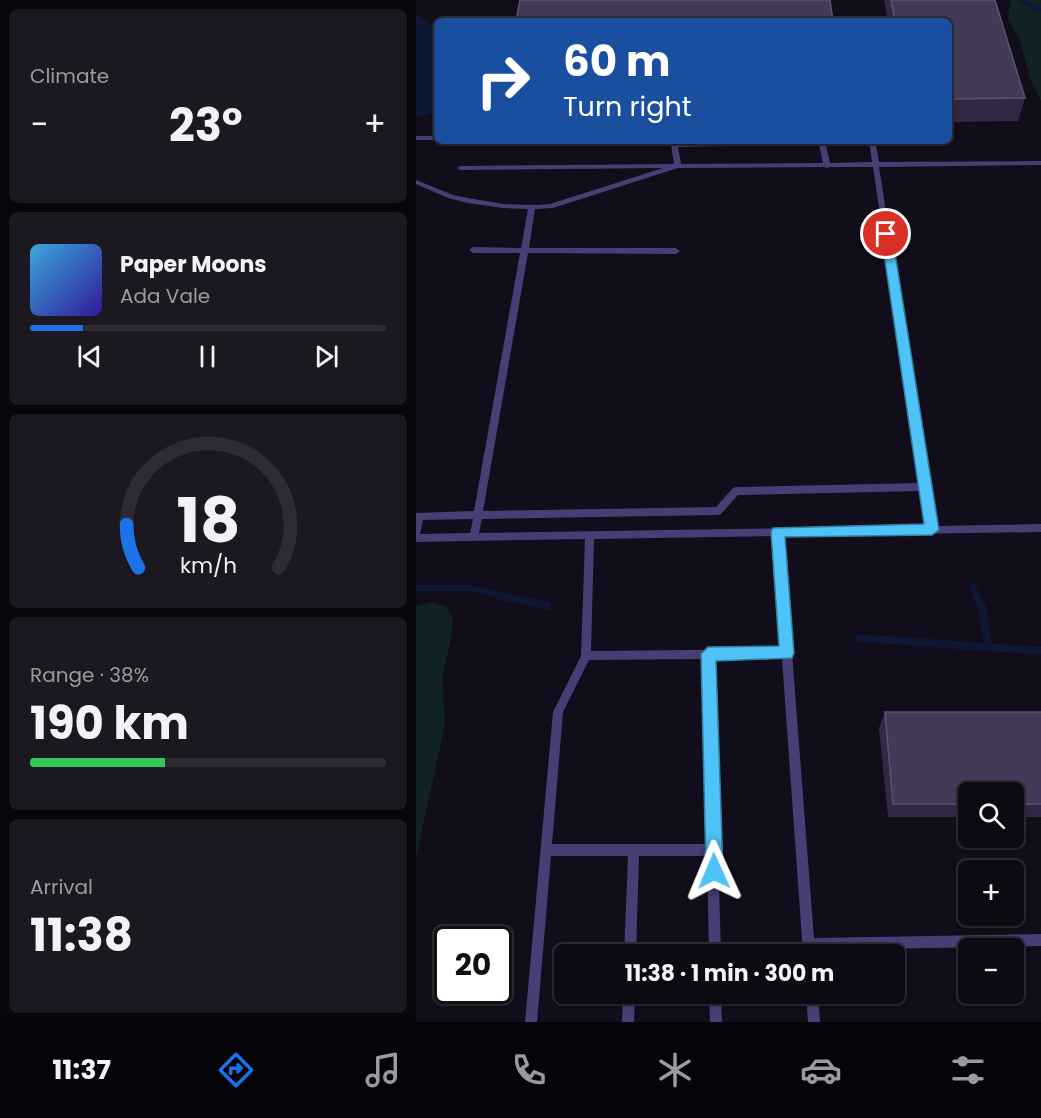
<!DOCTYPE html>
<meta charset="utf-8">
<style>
:root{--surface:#0d0a14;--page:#1b1822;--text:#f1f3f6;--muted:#9a9aa0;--line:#2d2b34;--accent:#1a73e8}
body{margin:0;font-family:Poppins,sans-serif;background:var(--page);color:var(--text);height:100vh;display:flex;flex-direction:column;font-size:22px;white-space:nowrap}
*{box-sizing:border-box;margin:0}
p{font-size:20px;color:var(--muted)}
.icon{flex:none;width:33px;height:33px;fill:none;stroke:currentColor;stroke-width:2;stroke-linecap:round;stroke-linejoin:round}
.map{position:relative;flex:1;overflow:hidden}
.panel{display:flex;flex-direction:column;gap:9px;padding:9px;background:#07060b;width:416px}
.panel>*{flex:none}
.hud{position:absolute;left:18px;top:18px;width:518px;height:126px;border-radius:9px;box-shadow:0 2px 4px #0004,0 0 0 2px var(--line);background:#1a4fa0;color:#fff;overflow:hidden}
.buttons{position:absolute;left:542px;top:782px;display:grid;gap:12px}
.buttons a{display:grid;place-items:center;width:66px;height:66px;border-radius:9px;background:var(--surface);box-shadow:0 2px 4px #0004,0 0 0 2px var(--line);font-size:30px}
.speed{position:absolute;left:18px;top:926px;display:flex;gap:12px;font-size:30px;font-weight:700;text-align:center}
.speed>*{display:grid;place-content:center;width:78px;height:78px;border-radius:50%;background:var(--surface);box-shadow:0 2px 4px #0004,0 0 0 2px var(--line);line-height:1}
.speed .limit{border:3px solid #111;border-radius:9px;background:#fff;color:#111}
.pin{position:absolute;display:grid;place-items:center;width:51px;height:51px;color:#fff;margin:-26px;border:3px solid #fff;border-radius:50%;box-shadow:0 2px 6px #0007}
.me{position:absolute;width:66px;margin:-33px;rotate:359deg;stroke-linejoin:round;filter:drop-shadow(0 0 4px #0008)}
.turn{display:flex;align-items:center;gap:21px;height:126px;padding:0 30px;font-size:27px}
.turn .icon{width:78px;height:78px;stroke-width:2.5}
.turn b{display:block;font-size:42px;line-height:51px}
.big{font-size:45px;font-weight:700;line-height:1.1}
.panel .tile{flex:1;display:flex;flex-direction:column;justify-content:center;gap:9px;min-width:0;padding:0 21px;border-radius:9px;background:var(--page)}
.panel .dial{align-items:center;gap:0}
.dial svg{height:156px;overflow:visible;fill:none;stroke:var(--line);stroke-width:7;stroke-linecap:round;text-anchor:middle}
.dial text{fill:var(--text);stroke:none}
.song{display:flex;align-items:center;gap:18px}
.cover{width:72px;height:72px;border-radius:9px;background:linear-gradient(135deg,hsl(200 70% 55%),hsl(250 70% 35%))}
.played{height:6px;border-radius:3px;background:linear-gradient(90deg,var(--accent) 15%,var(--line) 15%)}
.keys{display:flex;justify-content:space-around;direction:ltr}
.heat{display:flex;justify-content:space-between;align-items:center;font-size:33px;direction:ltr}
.charge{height:9px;border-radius:4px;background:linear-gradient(90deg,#34c759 38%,var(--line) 0)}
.trip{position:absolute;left:138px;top:944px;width:351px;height:60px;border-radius:9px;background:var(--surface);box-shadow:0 2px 4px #0004,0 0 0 2px var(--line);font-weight:700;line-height:60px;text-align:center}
.tabs{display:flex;height:96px;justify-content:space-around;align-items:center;background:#050408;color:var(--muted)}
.tabs .icon{width:42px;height:42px}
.tabs .active{color:var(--accent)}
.tabs b{font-size:27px;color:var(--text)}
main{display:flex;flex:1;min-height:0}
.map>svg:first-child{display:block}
</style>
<main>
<section class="panel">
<div class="tile"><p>Climate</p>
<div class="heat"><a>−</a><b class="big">23°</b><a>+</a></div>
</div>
<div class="tile">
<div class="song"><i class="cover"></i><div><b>Paper Moons</b><p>Ada Vale</p></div></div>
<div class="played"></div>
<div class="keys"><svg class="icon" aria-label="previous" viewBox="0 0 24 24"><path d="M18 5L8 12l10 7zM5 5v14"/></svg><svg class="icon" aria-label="pause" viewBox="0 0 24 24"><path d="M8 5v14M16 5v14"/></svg><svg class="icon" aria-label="next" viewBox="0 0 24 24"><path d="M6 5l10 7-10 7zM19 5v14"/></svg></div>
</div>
<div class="tile dial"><svg viewBox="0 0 100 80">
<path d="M14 69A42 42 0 1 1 86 69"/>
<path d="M14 69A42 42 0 0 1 8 47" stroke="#1a73e8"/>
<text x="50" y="56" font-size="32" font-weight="700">18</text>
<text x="50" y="72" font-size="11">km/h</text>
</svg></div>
<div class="tile"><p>Range · 38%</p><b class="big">190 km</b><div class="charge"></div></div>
<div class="tile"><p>Arrival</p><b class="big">11:38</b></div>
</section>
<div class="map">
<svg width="626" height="1022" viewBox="0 0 626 1022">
<rect width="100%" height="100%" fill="#110d1a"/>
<g fill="#112224">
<polygon points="595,0 625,0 625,101 614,78 604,41 592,19"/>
<polygon points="16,602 30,607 37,619 36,633 26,678 29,724 0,858 0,606"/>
</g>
<polygon fill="#0e1733" points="0,14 21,28 21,107 13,115 0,116"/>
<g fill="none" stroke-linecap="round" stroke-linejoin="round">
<polyline stroke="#0e1733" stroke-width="5" points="605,0 626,12"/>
<g stroke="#0e1733" stroke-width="6">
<polyline points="557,587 561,596"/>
<polyline points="0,588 53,588 89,596"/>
</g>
<g stroke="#0e1733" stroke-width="8">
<polyline points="82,595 131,606"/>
<polyline points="560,595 566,607 573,647"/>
<polyline points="443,638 626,651"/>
</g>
<g fill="#473e73" fill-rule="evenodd">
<polygon points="0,136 17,136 20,138 17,140 0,140"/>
<path d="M353,141h56l5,22 42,-1 -3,-21h6l4,21 163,-1v4l-163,2 57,359 106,-2v8l-259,4 31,402 228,-4v12l-227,4v4h-12l-21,-296 -69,1 5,187 2,4 -2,3 3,101h-12l-2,-98h-68l-3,98h-12l4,-98h-77l-14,166h-12l28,-310 28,-56 4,-117 -169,3v-29l58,-2 46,-258h-47l-4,-3 4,-3 48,1 7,-39 -25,-1 -35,-5 -20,-5 -32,-14v-4l37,15 15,3 35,6 35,1 12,-1 113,-36 -203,2 -3,-2 3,-2 214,-2 -3,-19 3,-2zM403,144l4,19 -142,1 -3,-17zM408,167l3,1 3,-1h43l47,316 -184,4 -3,1 -17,19 -233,4 45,-258 148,1 4,-3 -4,-3h-147l6,-39 18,-1 125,-40zM505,491l6,35 -448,7 3,-14 236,-4 3,-1 17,-19zM57,519l-3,14 -50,1 3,-14zM358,536l8,113 -191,2 3,-112zM287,659l4,185h-155l11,-132 26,-52z"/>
<polygon points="207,993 219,993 218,1022 206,1022"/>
<polygon points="293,993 305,993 306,1022 294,1022"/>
<polygon points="390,993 402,993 404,1022 392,1022"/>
</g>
</g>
<g fill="#322846">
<polygon points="468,0 579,0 609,98 602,121 532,122 532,21 472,21"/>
<polygon points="469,712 626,712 626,817 597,817 597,792 552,792 552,817 472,817 463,728"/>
</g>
<g fill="#433a59" stroke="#5b5172" stroke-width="1.5">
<polygon points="104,0 414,0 417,21 100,21"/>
<polygon points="475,0 579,0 609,98 532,99 532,21 479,21"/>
<polygon points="469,712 626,712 626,804 597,804 597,792 552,792 552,804 477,804"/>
</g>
<polygon fill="#4fc3f7" stroke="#337fa1" stroke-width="1.5" points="470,230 476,234 523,530 516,535 369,537 378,653 376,658 300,661 307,871 304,877 298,879 292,877 290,871 285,654 292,647 363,646 355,532 357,528 508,524 465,234"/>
</svg>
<div class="buttons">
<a><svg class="icon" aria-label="search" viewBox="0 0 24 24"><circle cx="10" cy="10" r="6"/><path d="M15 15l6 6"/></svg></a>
<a>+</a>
<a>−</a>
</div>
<div class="speed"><div class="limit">20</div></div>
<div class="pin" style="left:470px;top:234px;background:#d93025"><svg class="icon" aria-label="arrive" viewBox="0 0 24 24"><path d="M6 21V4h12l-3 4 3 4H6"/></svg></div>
<svg class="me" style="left:298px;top:871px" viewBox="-20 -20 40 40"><path d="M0-17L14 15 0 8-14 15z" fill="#4fc3f7" stroke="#fff" stroke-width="4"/></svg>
<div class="trip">11:38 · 1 min · 300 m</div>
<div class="hud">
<div class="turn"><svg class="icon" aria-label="right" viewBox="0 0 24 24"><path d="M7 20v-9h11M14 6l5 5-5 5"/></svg><div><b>60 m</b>Turn right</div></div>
</div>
</div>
</main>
<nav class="tabs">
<b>11:37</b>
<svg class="icon active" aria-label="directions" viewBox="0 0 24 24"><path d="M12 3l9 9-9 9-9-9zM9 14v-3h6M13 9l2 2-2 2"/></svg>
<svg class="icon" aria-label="music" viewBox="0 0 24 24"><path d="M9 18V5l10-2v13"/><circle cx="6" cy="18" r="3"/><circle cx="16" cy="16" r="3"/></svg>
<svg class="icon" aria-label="phone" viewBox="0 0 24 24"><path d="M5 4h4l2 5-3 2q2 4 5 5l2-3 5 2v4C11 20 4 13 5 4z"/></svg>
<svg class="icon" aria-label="climate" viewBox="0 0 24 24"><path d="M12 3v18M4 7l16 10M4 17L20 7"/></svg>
<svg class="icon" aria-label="car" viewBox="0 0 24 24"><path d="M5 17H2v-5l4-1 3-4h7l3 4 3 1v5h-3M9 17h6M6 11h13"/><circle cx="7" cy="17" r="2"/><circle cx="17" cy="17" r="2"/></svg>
<svg class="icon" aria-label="filters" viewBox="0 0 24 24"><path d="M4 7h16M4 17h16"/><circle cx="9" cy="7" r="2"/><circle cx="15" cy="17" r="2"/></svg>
</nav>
